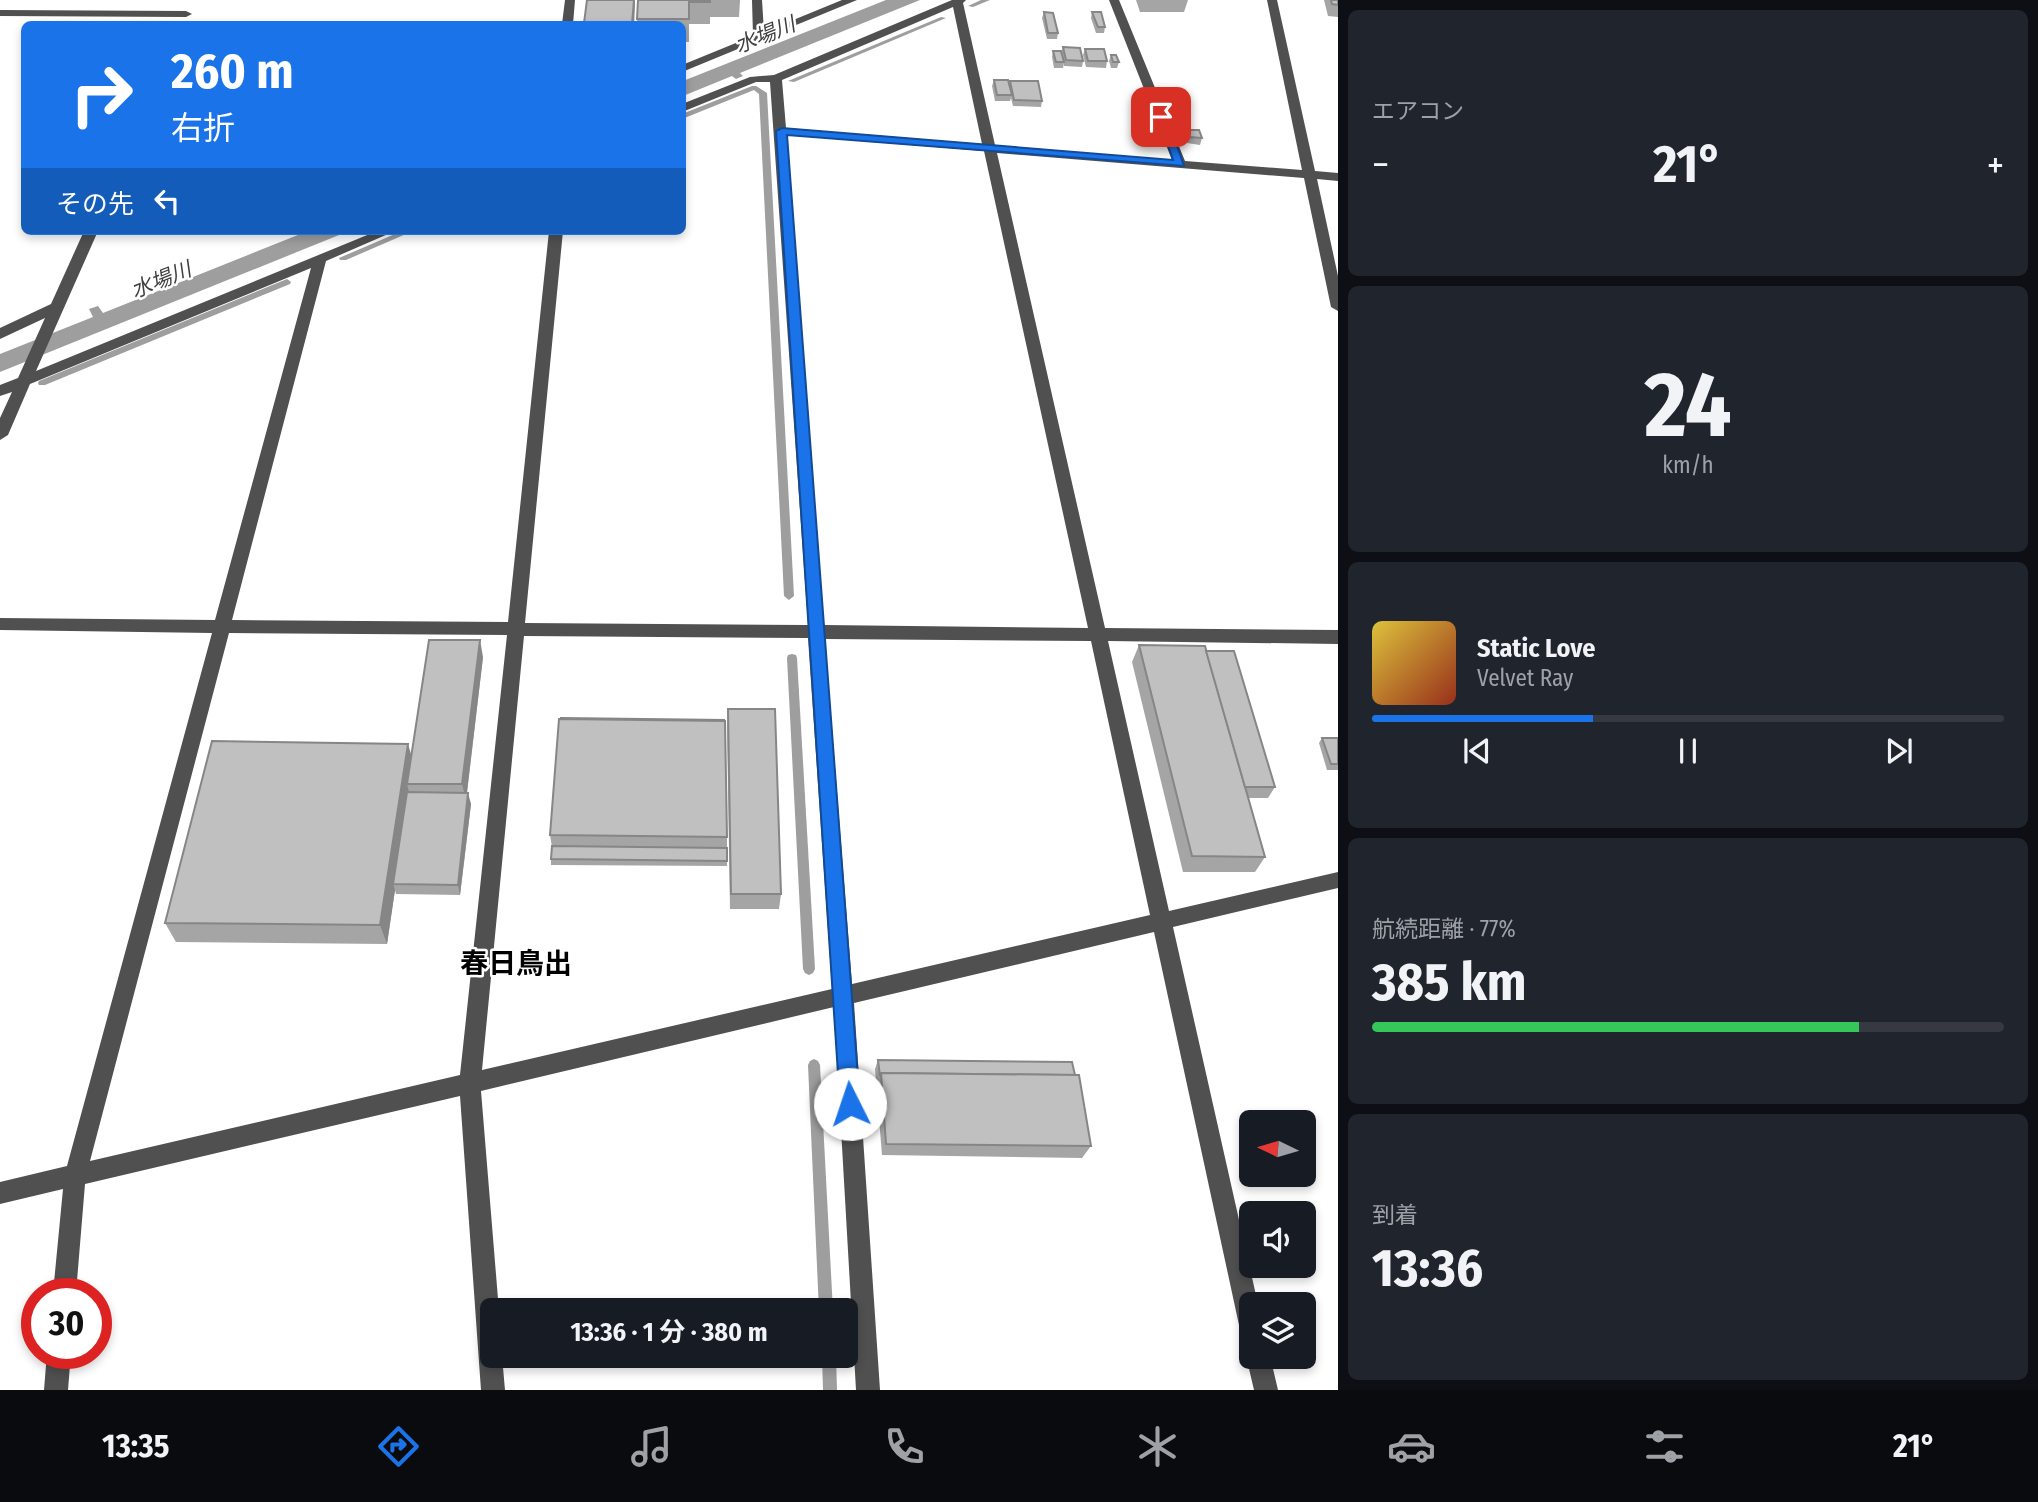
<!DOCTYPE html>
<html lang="ja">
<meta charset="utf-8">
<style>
:root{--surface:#171b24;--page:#20242c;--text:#f1f3f6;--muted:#9ea1a6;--line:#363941;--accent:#1a73e8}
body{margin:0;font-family:"Fira Sans Condensed","Noto Sans JP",sans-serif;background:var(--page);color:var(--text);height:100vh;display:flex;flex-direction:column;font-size:26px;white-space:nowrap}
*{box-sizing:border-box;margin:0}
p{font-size:23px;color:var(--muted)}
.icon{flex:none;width:38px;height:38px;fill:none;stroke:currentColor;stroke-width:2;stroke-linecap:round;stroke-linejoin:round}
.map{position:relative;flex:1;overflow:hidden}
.details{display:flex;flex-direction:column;gap:10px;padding:10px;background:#0d0f14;width:700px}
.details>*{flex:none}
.top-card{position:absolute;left:21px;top:21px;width:665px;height:214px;border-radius:10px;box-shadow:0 4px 10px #0003;background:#1a73e8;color:#fff;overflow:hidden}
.needle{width:46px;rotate:275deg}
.tools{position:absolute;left:1239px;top:1110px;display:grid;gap:14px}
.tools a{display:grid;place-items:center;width:77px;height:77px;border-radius:10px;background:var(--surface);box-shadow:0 4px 10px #0003;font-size:35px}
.speed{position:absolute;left:21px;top:1278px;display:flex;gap:14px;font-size:35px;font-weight:700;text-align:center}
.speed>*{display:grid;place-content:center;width:91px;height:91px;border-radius:50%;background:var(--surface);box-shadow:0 4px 10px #0003;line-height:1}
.speed .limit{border:10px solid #d22;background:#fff;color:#111}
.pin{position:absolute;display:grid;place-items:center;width:60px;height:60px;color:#fff;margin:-30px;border-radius:14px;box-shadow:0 4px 10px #0006}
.me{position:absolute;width:77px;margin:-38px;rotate:356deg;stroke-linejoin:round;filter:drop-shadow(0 0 5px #0008)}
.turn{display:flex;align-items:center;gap:24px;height:147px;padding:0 35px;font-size:32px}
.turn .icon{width:91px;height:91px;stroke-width:2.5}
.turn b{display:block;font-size:49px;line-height:60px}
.then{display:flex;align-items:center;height:66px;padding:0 35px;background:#0003;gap:14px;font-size:26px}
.big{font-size:52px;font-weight:700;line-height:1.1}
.details .widget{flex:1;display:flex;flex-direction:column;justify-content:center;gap:10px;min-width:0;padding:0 24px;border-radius:10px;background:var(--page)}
.details .dial{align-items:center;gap:0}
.dial b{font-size:91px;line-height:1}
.song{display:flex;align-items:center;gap:21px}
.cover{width:84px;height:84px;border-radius:10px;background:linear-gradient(135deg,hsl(50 70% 55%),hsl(10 70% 35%))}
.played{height:7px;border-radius:4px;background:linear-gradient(90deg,var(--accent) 35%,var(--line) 35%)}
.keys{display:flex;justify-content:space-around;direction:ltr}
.heat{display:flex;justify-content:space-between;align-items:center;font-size:38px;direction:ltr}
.charge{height:10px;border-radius:5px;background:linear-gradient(90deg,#34c759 77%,var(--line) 0)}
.trip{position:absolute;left:480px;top:1298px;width:378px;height:70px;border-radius:10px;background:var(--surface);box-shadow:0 4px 10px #0003;font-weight:700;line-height:70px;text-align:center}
.tab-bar{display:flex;height:112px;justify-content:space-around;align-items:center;background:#090b0e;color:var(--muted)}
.tab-bar .icon{width:49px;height:49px}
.tab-bar .selected{color:var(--accent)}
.tab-bar b{font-size:32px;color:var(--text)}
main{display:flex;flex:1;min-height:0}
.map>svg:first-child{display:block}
</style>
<main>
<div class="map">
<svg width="1338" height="1390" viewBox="0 0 1338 1390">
<rect width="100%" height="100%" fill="#fff"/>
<g fill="#9e9e9e">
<polygon points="886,0 920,0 740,73 743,76 736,79 732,76 683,96 683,81"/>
<polygon points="308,231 349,231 0,372 0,354 93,317 89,309 98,306 103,313"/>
</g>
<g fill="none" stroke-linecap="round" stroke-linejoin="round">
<g fill="#9e9e9e" fill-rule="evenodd">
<polygon points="981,0 990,0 973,7 968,6"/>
<polygon points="941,17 946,18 794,82 788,81"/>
<polygon points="752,86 756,86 767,93 794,596 789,600 784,596 759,94 754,90 682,119 682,114"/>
<polygon points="402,231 413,231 346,260 340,260 339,258"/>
<polygon points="287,279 291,282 290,284 45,385 39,385 38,383 39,381"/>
<polygon points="792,654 796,655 797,658 815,969 813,973 809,975 805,973 803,969 787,658 788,655"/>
<polygon points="814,1059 818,1061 820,1065 833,1311 819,1311 808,1065 810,1061"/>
<polygon points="822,1356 836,1356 837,1390 823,1390"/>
</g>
<g fill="#505050" fill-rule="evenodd">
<polygon points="565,0 575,0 573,24 562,24"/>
<polygon points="752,0 762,0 764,32 842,0 857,0 682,72 682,65 753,36"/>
<path d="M952,0h14l-3,3 32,142 177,15 -63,-160h10l66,161 117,9 -35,-170h10l38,171 23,2v8l-21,-2 21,97v35l-7,-4 -27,-129 -307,-25 108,475 233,2v14l-230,-3 61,270 169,-39v16l-165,39 85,377h-7v33l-8,-4 -4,-8 -85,-393 -300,71 26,387h-24l-22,-383 -353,84 18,220h-7v45h10l3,34h-24l-21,-294 -375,88 -9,109h-23l10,-104 -63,15v-22l67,-16 145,-533 -212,-3v-12l215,2 96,-352 -281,116 -22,51 -8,5v-22l12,-26 -12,4v-11l18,-7 27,-60 -45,21v-11l51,-24 33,-73h14l-62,140 341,-140h18l-69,30 -94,359 276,2 41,-391h14l-38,392 283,2 -38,-543h-14l-74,30v-8l68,-27 24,-2zM953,7l29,137 -196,-16 -4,-48zM786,135l198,16 104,477 -264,-3zM229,633l278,2 -47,440 -370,86zM524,636l284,2 24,351 -350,81zM825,639l266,2 59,274 -298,69z"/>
<polygon points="0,10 186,11 192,14 186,17 0,16"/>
<polygon points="1251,1347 1251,1356 1270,1356 1278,1390 1254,1390 1246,1356"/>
<polygon points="47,1353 71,1353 68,1390 44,1390"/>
</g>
</g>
<g fill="#a5a5a5">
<polygon points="587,0 635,0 634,24 585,24"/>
<polygon points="638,0 740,0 739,17 710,17 710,24 689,24 689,42 682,42 682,24 637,24"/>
<polygon points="1136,0 1188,0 1184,12 1140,12"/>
<polygon points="1324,0 1338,0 1338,17 1328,16"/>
<polygon points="1044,12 1058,33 1057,39 1047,39 1042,18"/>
<polygon points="1092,12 1105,27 1104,33 1096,33 1091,18"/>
<polygon points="1063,47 1083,61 1082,67 1064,66 1064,63 1063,68 1054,68 1052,57 1053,51 1061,53"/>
<polygon points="1085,49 1107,61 1106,68 1086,67 1083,55"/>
<polygon points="1111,55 1119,62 1117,68 1111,68 1109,61"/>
<polygon points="994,80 1009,84 1010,81 1042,101 1041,107 1013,106 1011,98 1010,101 995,101 992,86"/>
<polygon points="1186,130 1202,138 1200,145 1187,143 1185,136"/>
<polygon points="1139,645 1206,651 1275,787 1268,798 1248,798 1265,857 1255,872 1183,872 1132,662"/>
<polygon points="483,657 467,793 471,804 460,895 396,894 395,890 387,944 176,942 165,923 411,756"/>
<polygon points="728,709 781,894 779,909 730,909 727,725"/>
<polygon points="1322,738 1338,738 1338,770 1327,770 1319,743"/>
<polygon points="550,835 727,837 727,866 551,865 551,859 552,847"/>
<polygon points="878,1060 1091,1146 1082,1158 882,1155 875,1069"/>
</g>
<g fill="#868686">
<polygon points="634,0 635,0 634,24 632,24"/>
<polygon points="480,640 483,657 466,800 462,784"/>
<polygon points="408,744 414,764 407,784 409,792 393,884 395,890 387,944 380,925"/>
<polygon points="468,793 471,804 460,895 458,885"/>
</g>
<g fill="#c0c0c0" stroke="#868686" stroke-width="2">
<polygon points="587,0 634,0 632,24 584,23"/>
<polygon points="638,0 710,0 710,2 689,2 689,19 637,19"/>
<polygon points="1331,0 1338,0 1338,5 1332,4"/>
<polygon points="1044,12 1053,13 1058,33 1048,33"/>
<polygon points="1092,12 1101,12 1105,27 1098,27"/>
<polygon points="1063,47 1080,48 1083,61 1066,60"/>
<polygon points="1085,49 1104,49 1107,61 1088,61"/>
<polygon points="1053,51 1061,51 1064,62 1056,62"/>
<polygon points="1111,55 1116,55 1119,62 1113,62"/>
<polygon points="994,80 1008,80 1012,95 997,95"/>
<polygon points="1010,81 1038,81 1042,101 1014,100"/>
<polygon points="1186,130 1199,130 1202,138 1189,137"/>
<polygon points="429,640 480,640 462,784 407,784"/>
<polygon points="1139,645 1205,646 1265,857 1192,856"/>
<polygon points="1206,651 1234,651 1275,787 1245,787"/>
<polygon points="728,709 775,709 781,894 731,894"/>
<polygon points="561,718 724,720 724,721 561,719"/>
<polygon points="559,719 725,721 727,837 550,835"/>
<polygon points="1322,738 1338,738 1338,764 1331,764"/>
<polygon points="212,741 408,744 380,925 165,923"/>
<polygon points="407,792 468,793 458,885 393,884"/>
<polygon points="552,846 727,848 727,861 551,859"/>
<polygon points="878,1060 1072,1062 1075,1075 881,1073 880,1076"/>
<polygon points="881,1073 1079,1075 1091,1146 886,1144"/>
</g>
<polygon fill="#1a73e8" stroke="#114b97" stroke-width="2" points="1157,114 1167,117 1184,166 787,135 860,1104 857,1111 850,1114 843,1111 840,1104 776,131 782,128 1173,160"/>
<g text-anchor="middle" stroke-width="5" stroke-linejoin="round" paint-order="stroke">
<g font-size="21" font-style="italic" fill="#3f3f3f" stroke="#fff">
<text transform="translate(765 35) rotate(-22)" y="7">水場川</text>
<text transform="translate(161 280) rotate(-22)" y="7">水場川</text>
</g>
<g font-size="28" font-weight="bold" fill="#000" stroke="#fff">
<text x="516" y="973">春日鳥出</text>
</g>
</g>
</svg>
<div class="tools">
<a><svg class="needle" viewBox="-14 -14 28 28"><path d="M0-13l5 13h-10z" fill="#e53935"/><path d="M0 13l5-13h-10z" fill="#9ea1a6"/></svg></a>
<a><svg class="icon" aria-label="sound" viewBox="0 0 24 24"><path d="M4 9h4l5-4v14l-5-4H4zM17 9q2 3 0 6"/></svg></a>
<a><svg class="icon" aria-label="layers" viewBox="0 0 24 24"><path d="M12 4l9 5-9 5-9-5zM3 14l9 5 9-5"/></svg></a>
</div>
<div class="speed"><div class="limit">30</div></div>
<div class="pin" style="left:1161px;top:117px;background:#d93025"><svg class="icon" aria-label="arrive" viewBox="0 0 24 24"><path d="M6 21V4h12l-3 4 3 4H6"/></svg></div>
<svg class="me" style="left:850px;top:1104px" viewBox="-20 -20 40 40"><circle r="19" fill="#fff"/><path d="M0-13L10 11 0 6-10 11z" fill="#1a73e8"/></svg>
<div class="trip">13:36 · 1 分 · 380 m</div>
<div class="top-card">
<div class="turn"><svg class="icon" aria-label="right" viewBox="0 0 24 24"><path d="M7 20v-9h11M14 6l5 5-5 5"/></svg><div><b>260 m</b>右折</div></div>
<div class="then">その先<svg class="icon" aria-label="left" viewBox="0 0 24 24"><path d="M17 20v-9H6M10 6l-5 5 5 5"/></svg></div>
</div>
</div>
<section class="details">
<div class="widget"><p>エアコン</p>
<div class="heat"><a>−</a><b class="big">21°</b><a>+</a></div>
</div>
<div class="widget dial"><b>24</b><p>km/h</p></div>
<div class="widget">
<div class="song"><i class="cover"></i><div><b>Static Love</b><p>Velvet Ray</p></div></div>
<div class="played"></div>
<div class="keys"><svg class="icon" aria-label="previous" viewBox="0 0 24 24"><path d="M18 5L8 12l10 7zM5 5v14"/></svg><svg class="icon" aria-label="pause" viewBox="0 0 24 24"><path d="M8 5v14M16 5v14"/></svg><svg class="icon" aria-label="next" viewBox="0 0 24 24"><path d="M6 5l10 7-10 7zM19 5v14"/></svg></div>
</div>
<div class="widget"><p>航続距離 · 77%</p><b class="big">385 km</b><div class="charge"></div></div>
<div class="widget"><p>到着</p><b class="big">13:36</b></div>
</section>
</main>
<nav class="tab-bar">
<b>13:35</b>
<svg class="icon selected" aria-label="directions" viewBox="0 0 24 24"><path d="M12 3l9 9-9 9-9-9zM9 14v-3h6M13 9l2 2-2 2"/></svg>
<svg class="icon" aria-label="music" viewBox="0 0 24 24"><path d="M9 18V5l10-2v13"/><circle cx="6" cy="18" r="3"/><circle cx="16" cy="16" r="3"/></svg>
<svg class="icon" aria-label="phone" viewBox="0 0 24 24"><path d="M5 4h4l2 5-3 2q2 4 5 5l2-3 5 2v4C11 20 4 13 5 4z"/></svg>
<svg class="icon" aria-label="climate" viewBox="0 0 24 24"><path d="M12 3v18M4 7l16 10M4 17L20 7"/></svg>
<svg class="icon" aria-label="car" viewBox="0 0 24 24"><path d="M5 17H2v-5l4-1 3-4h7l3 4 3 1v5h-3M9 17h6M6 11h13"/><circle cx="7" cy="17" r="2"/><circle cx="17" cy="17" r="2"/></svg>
<svg class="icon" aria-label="filters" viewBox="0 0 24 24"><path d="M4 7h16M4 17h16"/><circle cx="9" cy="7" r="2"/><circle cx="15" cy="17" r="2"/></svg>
<b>21°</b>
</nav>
